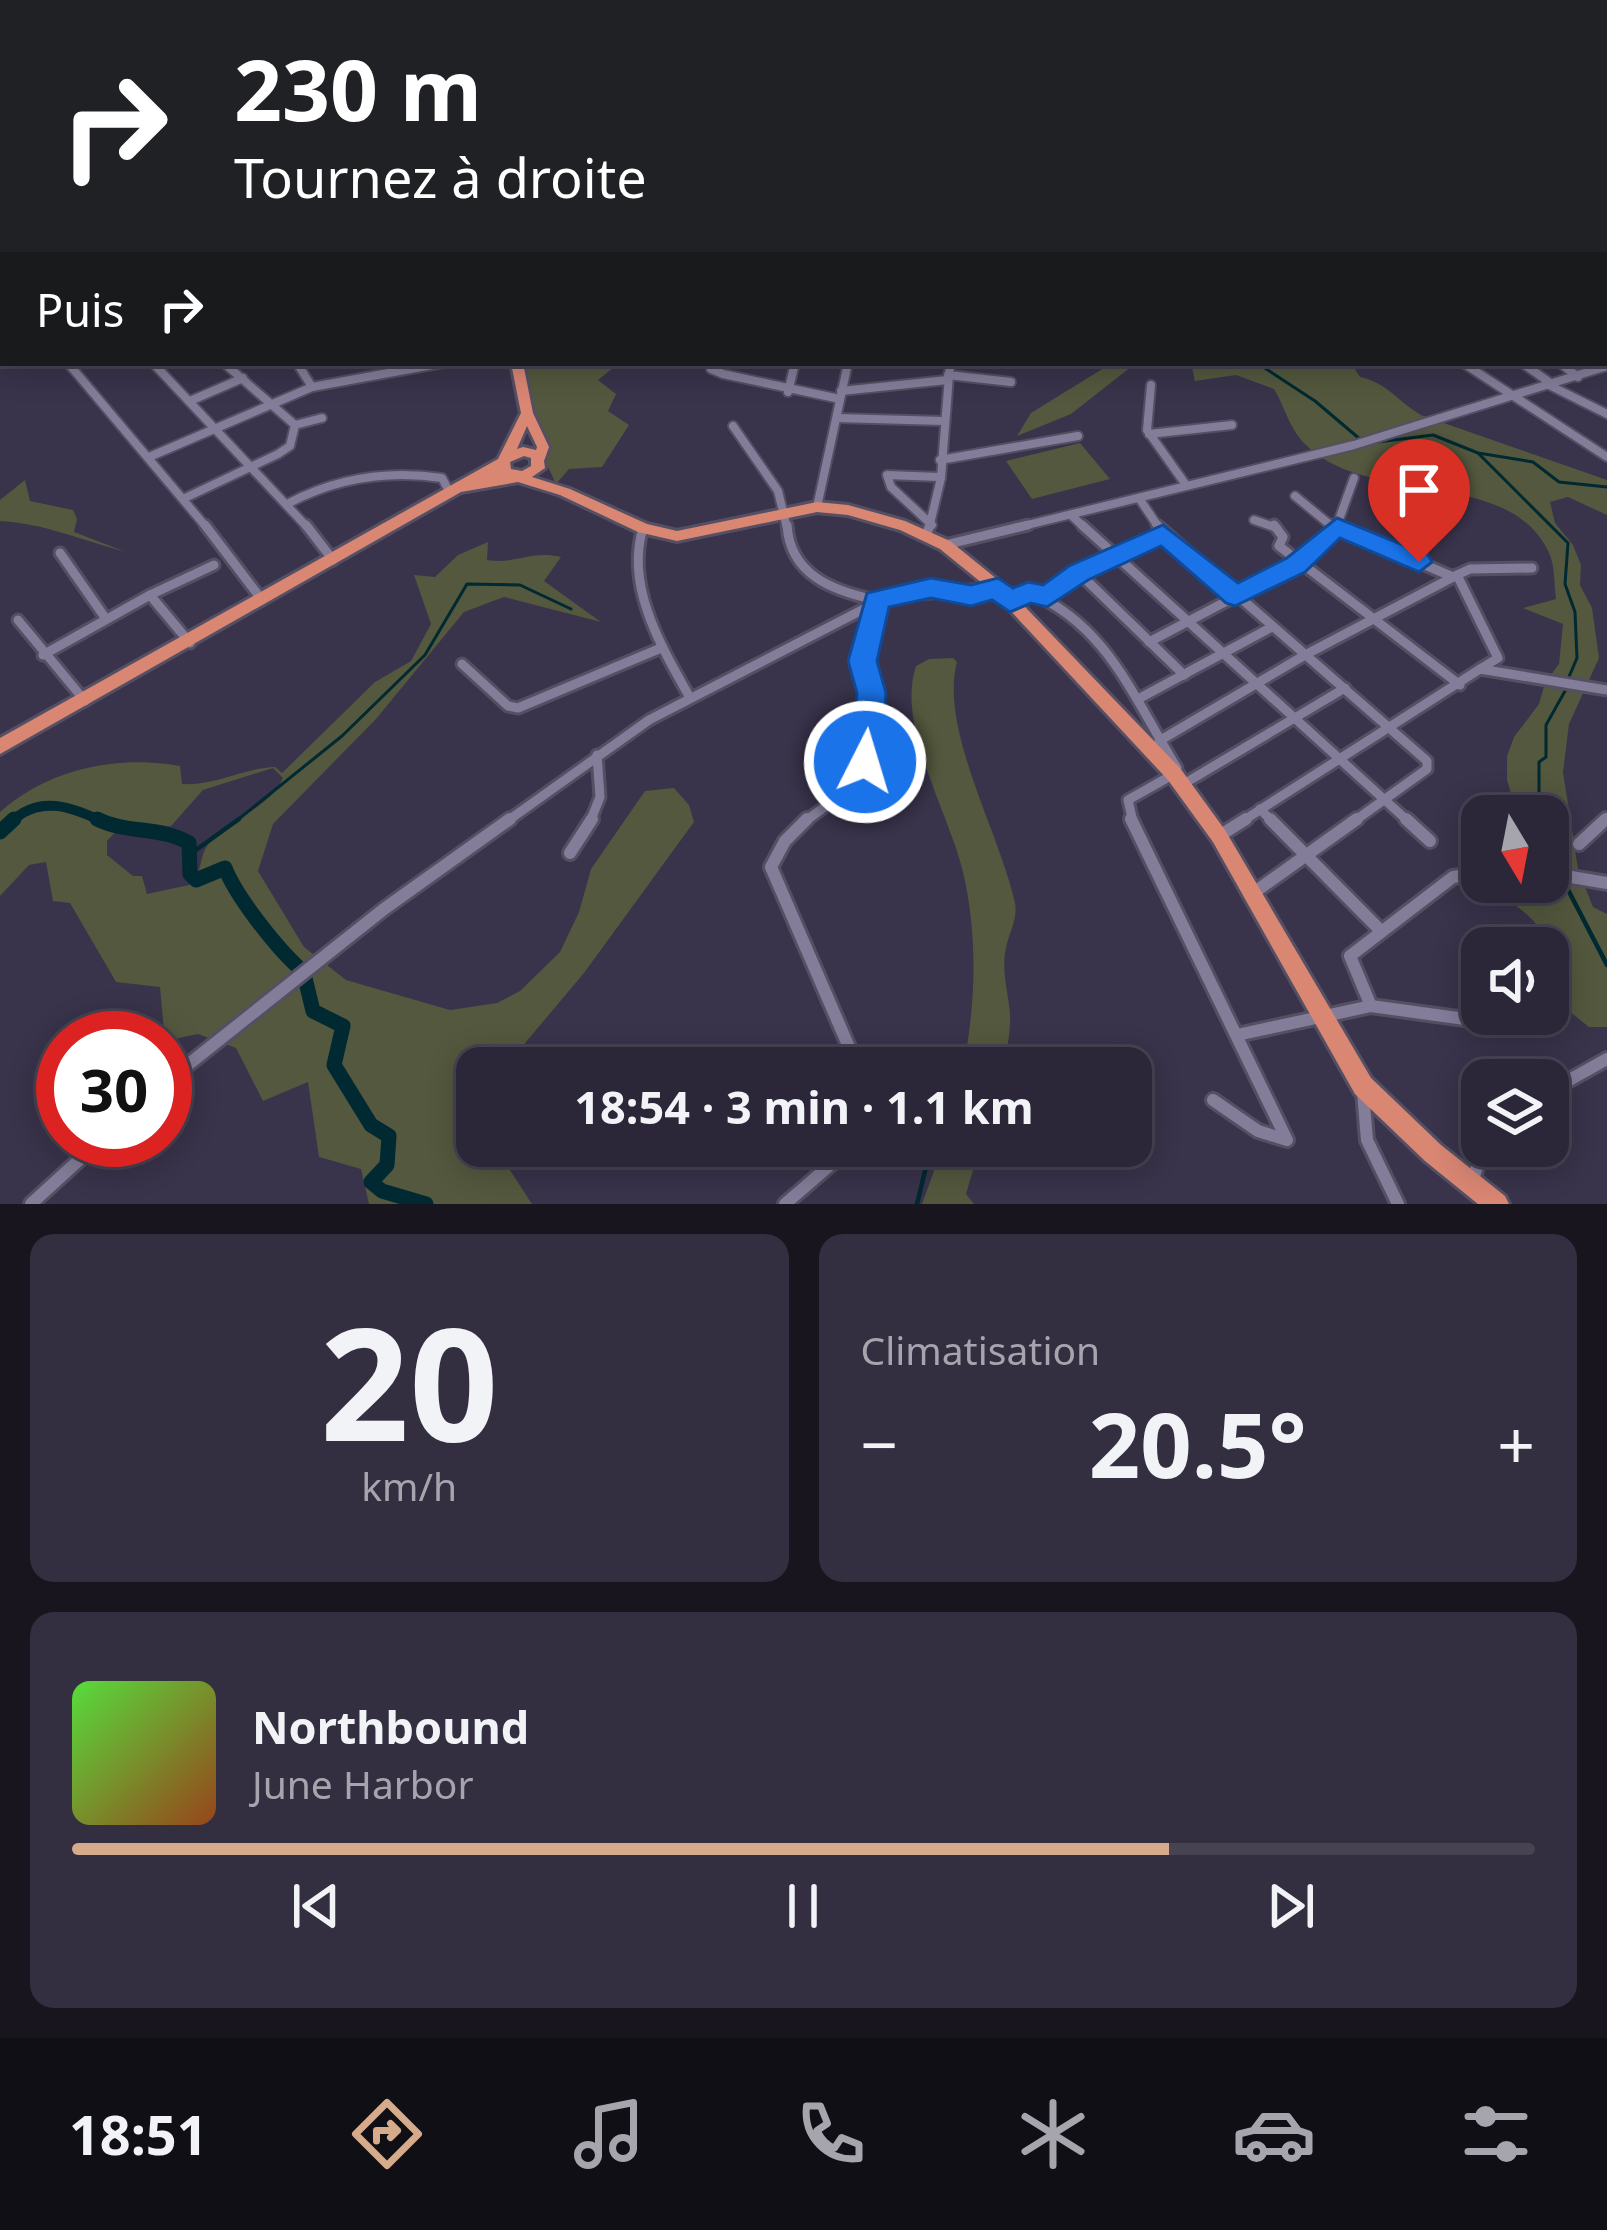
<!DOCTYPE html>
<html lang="fr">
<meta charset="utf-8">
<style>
:root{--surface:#2b2638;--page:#332e40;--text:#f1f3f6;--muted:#a6a5ae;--line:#474353;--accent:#d6ab8b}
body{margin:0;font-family:"Noto Sans",sans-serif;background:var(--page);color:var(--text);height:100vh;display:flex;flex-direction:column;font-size:45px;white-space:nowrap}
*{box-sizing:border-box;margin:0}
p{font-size:39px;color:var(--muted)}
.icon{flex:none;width:66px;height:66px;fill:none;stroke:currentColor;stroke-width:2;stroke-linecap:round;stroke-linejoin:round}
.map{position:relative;height:1204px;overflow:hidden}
.drawer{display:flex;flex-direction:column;gap:30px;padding:30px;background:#18151f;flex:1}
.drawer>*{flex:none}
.top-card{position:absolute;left:0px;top:0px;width:1608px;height:366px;box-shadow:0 6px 30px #0003,0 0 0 3px var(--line);background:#202124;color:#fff;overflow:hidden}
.needle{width:78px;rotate:170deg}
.buttons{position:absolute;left:1461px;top:795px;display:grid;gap:24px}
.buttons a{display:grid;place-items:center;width:108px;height:108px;border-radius:24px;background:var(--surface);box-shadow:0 6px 30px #0003,0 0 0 3px var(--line);font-size:60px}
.speed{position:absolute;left:36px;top:1011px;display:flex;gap:24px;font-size:60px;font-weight:700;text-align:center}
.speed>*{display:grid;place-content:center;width:156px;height:156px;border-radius:50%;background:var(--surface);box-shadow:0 6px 30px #0003,0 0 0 3px var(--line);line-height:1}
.speed .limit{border:18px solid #d22;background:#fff;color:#111}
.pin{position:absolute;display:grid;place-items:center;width:102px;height:102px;color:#fff;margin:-123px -51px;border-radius:50% 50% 50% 0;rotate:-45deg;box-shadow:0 0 12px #0007}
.pin .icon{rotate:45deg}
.me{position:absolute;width:132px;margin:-66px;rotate:5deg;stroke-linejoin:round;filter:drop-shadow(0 0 9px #0008)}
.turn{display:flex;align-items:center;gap:42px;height:252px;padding:0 36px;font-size:54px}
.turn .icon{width:156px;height:156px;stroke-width:2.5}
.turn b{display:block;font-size:84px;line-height:102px}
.then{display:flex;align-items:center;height:114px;padding:0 36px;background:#0003;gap:24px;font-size:45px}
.big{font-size:90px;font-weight:700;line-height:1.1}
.drawer .tile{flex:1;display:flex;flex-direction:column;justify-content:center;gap:18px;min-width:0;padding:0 42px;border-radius:24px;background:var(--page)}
.drawer .dial{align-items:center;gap:0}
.dial b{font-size:156px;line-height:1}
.song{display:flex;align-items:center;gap:36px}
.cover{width:144px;height:144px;border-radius:18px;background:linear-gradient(135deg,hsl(110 70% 55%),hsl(20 70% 35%))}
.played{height:12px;border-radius:6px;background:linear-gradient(90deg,var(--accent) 75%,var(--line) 75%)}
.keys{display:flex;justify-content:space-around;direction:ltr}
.heat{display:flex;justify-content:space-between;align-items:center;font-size:66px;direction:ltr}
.drawer .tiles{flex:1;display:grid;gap:30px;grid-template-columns:1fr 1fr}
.tile:last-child{grid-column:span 2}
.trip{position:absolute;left:456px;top:1047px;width:696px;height:120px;border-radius:24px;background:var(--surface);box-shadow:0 6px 30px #0003,0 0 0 3px var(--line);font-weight:700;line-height:120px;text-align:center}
.tab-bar{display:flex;height:192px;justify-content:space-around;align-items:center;background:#110f16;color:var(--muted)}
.tab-bar .icon{width:84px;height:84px}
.tab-bar .selected{color:var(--accent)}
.tab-bar b{font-size:54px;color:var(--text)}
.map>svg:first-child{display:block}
</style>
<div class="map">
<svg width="1607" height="1204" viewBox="0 0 1607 1204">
<rect width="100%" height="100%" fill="#39334b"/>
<g fill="#53583e" fill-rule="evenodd">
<polygon points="513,363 619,363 598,380 616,394 608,411 629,425 602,467 569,469 556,484 531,430"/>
<polygon points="1112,363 1136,363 1071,414 1017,436 1031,413"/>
<path d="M1191,363h160l9,14c28,6 37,24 61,38l186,65v35l-39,-18 -18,5 5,21 18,22 8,20 -1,20 12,23 7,50 -30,66 -6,48 15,97 15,38 14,7v113h-18l-35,-28c3,-41 -4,-71 -41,-95l24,-11 -11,-11 26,-1 -4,-65h-30l-11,-36v-24l7,-19 25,-33 6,-21 14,-19 4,-40 -40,-16 33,-9c-2,-15 -1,-33 -7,-46 -39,-86 -178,-46 -242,-107 -18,-17 -21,-37 -33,-57l-38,-14 -41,6z"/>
<polygon points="1080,443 1110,479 1032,499 1006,461"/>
<path d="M25,480l5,21 43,9 4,9 -3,13 52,20c-42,-11 -83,-29 -126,-31v-21z"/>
<path d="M488,542l-1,18c27,5 44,-10 74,-3l-17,24 57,41 -97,-25 -40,15 -88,107 -103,105 -15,47 46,76 42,33 104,30 47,-7 23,-12 40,-39 19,-40 12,-43 54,-78 29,-3 15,17 5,17 -110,151 -80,95h-27v78h17l38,58h-163l-8,-35 -42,-12 -11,-75 -45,19 -27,-53 -38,-14 -33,7 -5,-54 -44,-5 -46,-79 -17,-2 -7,-39 -17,3 -29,31v-84c50,-44 117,-57 180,-46l2,18c33,2 61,-16 93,-17l7,6 93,-91 36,-21 20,-37 -17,-49 21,2 23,-22zM273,768l10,10c-15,32 -51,38 -73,64 -12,14 -6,30 -21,43l-42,9 -5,-18h-9l-26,-21v-14l11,-12 53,-3 32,-36z"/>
<path d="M953,658l4,4c-18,67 43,171 58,241 3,16 -6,30 -9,45 -5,22 2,43 4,65 1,19 -3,36 -8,55h-39c13,-64 15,-132 0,-196 -15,-62 -67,-146 -47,-206l13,-7z"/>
<polygon points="943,1146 980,1146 966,1194 974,1204 922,1204"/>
</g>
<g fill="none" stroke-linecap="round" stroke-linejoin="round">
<g stroke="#012931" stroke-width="3">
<polyline points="1257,363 1315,401 1361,440"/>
<polyline points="1370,443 1433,435 1478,453 1533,462 1559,482 1607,487"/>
<polyline points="1479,454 1568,543 1565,584 1575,612 1577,658 1568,679"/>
<polyline points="1539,816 1539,762 1546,757 1546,725 1565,691"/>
<polyline points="235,822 342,736 425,655 467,584 520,585 571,609"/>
</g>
<g stroke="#012931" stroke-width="4.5">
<polyline points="1548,839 1559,867"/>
<polyline points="189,855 239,819"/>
<polyline points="1564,882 1607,965"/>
<polyline points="917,1204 931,1146"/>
</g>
<path stroke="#012931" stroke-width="10" d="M11,822c28,-27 60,-16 92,0"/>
<g stroke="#012931" stroke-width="15">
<path d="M97,819c30,15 64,7 92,24l1,31 6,6 29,-12c11,28 50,78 73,99"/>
<polyline points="0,832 14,819"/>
<polyline points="305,978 313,1011 343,1026 334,1065 371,1125 389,1136 387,1165 371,1182 382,1191 426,1204"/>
</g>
<defs>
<g id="minor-far2">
<polyline points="68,363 207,528"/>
<polyline points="153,363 308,528"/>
<polyline points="224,363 295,425"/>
<polyline points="297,363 312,387"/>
<polyline points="713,363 711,369 723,374 840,399"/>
<polyline points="1463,363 1607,457"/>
<polyline points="1522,363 1552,384"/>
<polyline points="1560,363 1578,377"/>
<polyline points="948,375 1011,382"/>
<polyline points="1151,385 1147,430 1186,485"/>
<polyline points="1549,385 1607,414"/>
<polyline points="841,391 947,380"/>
<polyline points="788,392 795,363"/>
<polyline points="190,401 243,378"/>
<polyline points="837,418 944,421"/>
<polyline points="733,426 778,491 787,528"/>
<polyline points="1149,434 1232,425"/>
<polyline points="149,457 312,387 443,363"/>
<polyline points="940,460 1078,436"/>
<polyline points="1295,496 1334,528"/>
<polyline points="185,498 278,454 290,446 295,425 322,418"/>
<polyline points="1139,498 1159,528"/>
<path d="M289,503c48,-25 99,-33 153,-25l8,15"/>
<polyline points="817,507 848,363"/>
<polyline points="1071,515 1085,528"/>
<polyline points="1254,520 1277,528"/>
<polyline points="932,525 891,487 887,475 939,477"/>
<polyline points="929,528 941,478 950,363"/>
<polyline points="1015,528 1354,445 1607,366"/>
<polyline points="1336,528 1354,478"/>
</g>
<g id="minor-far1">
<polyline points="205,525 262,600"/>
<polyline points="306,525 333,560"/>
<path d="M787,525c3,50 46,66 89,75l-14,61 10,32 -13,89 -55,40"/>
<polyline points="1082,525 1409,822"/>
<polyline points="1157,525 1427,761 1427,769 1353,822"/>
<polyline points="1274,525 1283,537 1279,546 1460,685"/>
<polyline points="1331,525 1336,529"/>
<polyline points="1337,527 1453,577"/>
<path d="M643,528c-18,58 18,118 46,168"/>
<polyline points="926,535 930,525"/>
<polyline points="945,545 1028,525"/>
<polyline points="60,553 106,619"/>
<polyline points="1079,573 1184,675"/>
<polyline points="1457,575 1498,658 1480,669"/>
<polyline points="150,595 214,565"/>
<polyline points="1047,597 1079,573 1163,534"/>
<path d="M1010,602l18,-10c79,31 107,109 149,176"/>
<polyline points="18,620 85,701"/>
<polyline points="1149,642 1301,562 1337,525"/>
<polyline points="43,655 150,595 190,643"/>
<polyline points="462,664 508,706 518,708 661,648"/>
<polyline points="1140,698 1272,627"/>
<polyline points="1159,741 1305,655 1457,575 1470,569 1532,568"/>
<polyline points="1187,782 1345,688"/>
<polyline points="1260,809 1273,822"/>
<polyline points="506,822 649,720 889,596 998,588"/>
<polyline points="590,822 600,797 597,755"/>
<polyline points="1133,822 1128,800 1174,774"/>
<polyline points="1241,822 1480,669 1607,690"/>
<polyline points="1603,822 1607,818"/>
</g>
<g id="minor">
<polyline points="807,819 785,841 771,867 858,1068"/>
<polyline points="1131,819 1287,1140 1258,1131 1213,1100"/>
<polyline points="1270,819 1381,931"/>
<polyline points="1406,819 1430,841"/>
<polyline points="1219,836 1246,819"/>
<polyline points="1579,844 1606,819"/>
<polyline points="570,853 592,819"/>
<polyline points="1548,873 1607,883"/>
<polyline points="1252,894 1357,819"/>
<polyline points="1371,1006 1350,956 1453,877 1482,873"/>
<polyline points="1237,1035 1371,1006 1472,1020 1506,1014"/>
<polyline points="165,1083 384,909 510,819"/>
<polyline points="1363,1092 1367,1140 1398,1204"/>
<polyline points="1548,1092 1607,1059"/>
<polyline points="1473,1180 1483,1146"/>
<polyline points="31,1204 101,1140"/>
<polyline points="785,1204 851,1147"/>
</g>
<path id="highway" d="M511,363h12l10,50 16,34 -5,14 1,7 -13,9 38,12 77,35 30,7 140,-29 31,3 57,16 45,20 53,43 177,184 45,62 146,248 70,67 64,51 4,8h-31l-53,-43 -70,-67 -142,-252 -45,-62 -175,-188 -53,-43 -40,-19 -52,-15 -31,-3 -140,29 -39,-9 -78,-37 -42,-13 -57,10 -461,262v-16l498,-279 23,-46zM527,426l10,21 -1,3 -13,-3 -6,2zM524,456l7,2v8l-9,5 -11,-2 -1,-7z"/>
</defs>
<use href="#minor-far2" stroke="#544f63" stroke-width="12"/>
<use href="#minor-far1" stroke="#544f63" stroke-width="15"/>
<use href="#minor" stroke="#544f63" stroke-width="18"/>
<use href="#highway" stroke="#544f63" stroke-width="6"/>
<use href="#minor-far2" stroke="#837d99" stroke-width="8"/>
<use href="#minor-far1" stroke="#837d99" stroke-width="9"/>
<use href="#minor" stroke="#837d99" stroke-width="12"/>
<use href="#highway" fill="#d98673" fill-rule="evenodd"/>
</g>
<linearGradient id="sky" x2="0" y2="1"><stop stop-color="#1f1c29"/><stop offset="0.43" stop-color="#4e506c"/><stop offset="1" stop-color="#4e506c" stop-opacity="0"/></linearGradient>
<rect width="1607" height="296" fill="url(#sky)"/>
<polygon fill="#1a73e8" stroke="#114b97" stroke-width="3" points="1337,518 1428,555 1432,562 1419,572 1340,538 1305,572 1235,606 1226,603 1161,546 1088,580 1047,607 1031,603 1010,612 992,600 971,606 931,598 889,607 877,661 886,693 881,762 876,772 865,776 854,772 849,762 857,693 848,661 867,593 931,578 971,585 998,578 1013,588 1028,582 1043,585 1069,566 1163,525 1238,583 1287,558"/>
</svg>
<div class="buttons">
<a><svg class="needle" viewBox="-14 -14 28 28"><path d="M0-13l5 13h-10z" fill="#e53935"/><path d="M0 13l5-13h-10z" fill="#a6a5ae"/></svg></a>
<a><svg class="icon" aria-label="sound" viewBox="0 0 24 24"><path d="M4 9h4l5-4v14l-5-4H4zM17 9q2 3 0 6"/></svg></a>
<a><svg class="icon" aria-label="layers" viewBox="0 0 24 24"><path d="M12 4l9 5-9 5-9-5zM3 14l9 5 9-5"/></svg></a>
</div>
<div class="speed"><div class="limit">30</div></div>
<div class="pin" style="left:1419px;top:562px;background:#d93025"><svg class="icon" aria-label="arrive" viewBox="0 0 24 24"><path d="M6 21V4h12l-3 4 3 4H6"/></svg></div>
<svg class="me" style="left:865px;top:762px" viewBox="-20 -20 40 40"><circle r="17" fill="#1a73e8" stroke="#fff" stroke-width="3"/><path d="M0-11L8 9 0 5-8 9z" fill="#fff"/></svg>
<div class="trip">18:54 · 3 min · 1.1 km</div>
<div class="top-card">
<div class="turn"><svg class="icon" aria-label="right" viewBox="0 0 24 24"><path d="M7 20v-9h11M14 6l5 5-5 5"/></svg><div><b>230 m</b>Tournez à droite</div></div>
<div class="then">Puis<svg class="icon" aria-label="right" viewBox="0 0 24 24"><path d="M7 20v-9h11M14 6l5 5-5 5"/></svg></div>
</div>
</div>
<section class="drawer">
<div class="tiles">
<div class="tile dial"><b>20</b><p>km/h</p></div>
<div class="tile"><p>Climatisation</p>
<div class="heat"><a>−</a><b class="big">20.5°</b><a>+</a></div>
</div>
<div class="tile">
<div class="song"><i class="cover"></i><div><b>Northbound</b><p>June Harbor</p></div></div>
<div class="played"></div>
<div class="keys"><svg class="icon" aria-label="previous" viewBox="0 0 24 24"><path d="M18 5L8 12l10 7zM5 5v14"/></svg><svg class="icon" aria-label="pause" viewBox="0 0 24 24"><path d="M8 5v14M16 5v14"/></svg><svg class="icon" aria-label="next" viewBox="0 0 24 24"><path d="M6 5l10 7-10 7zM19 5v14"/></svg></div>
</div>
</div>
</section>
<nav class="tab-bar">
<b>18:51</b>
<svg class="icon selected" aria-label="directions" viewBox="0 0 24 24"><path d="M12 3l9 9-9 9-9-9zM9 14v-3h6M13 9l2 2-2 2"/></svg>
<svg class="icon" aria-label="music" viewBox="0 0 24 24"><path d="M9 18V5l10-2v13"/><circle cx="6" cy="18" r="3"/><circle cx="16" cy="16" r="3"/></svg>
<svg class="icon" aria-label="phone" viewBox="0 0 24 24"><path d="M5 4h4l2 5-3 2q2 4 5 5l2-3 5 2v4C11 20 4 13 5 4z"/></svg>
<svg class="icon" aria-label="climate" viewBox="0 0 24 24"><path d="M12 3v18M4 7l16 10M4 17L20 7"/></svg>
<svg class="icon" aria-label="car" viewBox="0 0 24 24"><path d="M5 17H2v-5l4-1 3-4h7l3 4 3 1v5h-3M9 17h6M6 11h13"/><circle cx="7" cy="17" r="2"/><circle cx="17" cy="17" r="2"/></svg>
<svg class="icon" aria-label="filters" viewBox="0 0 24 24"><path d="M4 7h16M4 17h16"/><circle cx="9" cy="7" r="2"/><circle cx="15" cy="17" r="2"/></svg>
</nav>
